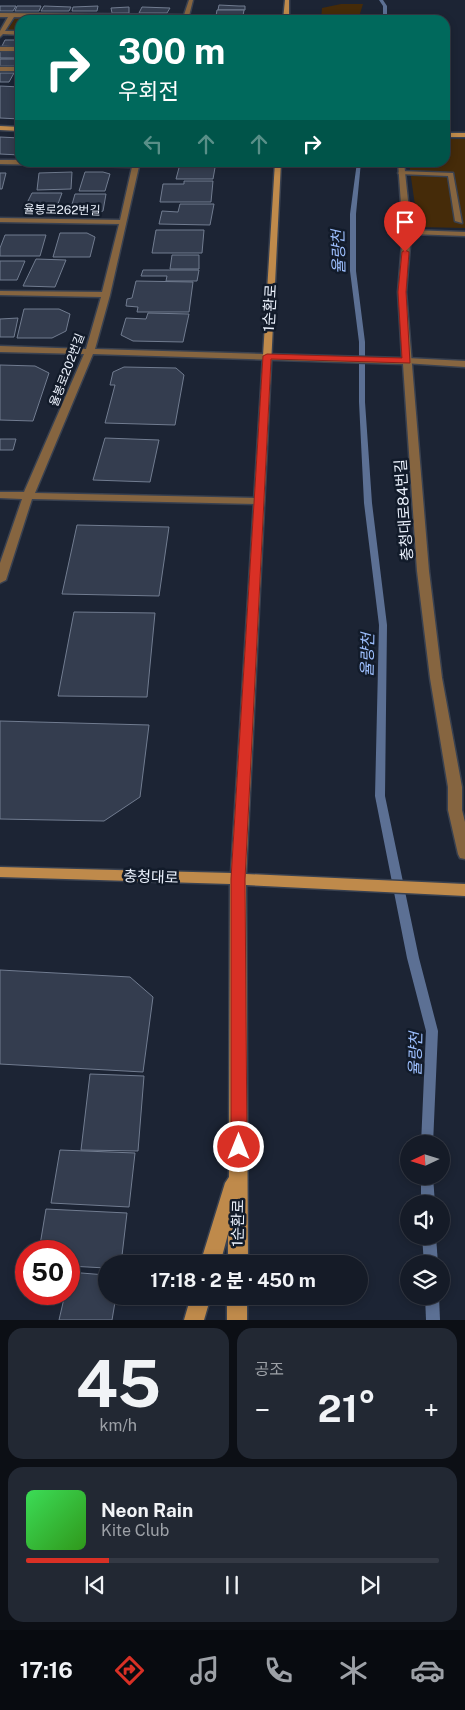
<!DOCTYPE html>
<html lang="ko">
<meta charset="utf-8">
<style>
:root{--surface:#151b27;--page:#222833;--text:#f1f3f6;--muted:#9da1a7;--line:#343944;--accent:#d93025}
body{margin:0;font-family:"Public Sans","Noto Sans KR",sans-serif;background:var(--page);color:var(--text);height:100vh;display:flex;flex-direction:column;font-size:19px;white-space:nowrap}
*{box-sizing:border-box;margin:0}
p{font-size:16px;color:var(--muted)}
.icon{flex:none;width:28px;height:28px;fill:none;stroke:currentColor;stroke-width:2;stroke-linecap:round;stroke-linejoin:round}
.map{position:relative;height:1320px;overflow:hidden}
.side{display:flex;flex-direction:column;gap:8px;padding:8px;background:#0c0f15;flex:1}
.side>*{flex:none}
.hud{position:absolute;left:15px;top:15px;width:435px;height:152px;border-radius:15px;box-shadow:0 2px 8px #0003,0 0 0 1px var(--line);background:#00695c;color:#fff;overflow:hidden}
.needle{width:32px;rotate:266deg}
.tools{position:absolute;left:400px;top:1135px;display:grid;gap:10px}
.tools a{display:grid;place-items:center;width:50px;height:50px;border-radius:50%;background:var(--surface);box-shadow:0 2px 8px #0003,0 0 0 1px var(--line);font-size:25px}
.speed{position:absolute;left:15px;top:1240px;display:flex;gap:10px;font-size:25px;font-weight:700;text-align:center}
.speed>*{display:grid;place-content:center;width:65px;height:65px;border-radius:50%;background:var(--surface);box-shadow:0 2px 8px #0003,0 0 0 1px var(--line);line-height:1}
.speed .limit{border:8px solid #d22;background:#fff;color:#111}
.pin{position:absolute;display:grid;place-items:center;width:42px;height:42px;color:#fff;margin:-51px -21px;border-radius:50% 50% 50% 0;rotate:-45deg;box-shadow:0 0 5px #0007}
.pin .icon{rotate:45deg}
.me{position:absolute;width:55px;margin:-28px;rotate:0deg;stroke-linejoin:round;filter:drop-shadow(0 0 4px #0008)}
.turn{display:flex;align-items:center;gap:18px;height:105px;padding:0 20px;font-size:22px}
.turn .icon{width:65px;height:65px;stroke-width:2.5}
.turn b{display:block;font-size:35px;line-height:42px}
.lanes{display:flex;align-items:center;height:48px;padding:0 20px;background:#0003;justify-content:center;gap:25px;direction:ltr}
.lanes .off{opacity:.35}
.big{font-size:38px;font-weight:700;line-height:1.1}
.side .widget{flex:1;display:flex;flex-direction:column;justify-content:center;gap:8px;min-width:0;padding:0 18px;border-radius:15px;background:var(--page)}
.side .dial{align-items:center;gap:0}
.dial b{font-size:65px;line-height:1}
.song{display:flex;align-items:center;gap:15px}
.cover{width:60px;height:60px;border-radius:8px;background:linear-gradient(135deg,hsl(130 70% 55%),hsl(110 70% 35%))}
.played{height:5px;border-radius:2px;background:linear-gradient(90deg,var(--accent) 20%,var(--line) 20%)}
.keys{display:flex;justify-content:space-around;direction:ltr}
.heat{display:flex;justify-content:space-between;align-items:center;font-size:28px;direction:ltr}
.side .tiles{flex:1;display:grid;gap:8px;grid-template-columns:1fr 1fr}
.widget:last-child{grid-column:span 2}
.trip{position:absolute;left:98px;top:1255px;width:270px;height:50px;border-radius:25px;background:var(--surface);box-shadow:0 2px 8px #0003,0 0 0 1px var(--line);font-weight:700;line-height:50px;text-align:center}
.tab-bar{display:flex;height:80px;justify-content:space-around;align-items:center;background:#080b10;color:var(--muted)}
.tab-bar .icon{width:35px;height:35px}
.tab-bar .active{color:var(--accent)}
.tab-bar b{font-size:22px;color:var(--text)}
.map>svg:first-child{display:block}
</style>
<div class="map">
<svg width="465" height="1320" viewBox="0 0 465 1320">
<rect width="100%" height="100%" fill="#1c2434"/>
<g fill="#452b09">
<polygon points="341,4 363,4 358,20 321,20 322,8"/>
<polygon points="16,17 96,18 95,20 20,20 20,31 7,31"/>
<polygon points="445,139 465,139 465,228 418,227 409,163 445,162"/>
</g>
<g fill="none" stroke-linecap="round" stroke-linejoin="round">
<g fill="#5c7094" fill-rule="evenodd">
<polygon points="379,0 383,0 387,6 387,20 383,20 383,6"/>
<polygon points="357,162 361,162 356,214 356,271 365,342 365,402 372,503 387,625 385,796 419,958 438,1031 433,1144 421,1144 426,1031 407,958 375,796 379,625 364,503 359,402 359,342 350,271 350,214"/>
<polygon points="421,1176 433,1176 435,1204 421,1204"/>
<polygon points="422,1236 436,1236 438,1264 424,1264"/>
<polygon points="425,1296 439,1296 440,1320 426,1320"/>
</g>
</g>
<g fill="#343d4f" stroke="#717c90">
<polygon points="219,5 239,6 245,6 245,10 218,10"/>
<polygon points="0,6 16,6 13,11 0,11"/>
<polygon points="17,6 41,6 39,11 15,11"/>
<polygon points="44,6 71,7 69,11 41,11"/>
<polygon points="98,6 97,11 72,11 73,7"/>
<polygon points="129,7 129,13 112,13 111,8"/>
<polygon points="142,7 170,8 167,13 139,13"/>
<polygon points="217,10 244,10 243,16 216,16"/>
<polygon points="215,16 243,16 243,20 214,20"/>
<polygon points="5,40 20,40 20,47 2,46"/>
<polygon points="3,51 20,51 20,58 0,58 0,52"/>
<polygon points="0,59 20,59 20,62 18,66 0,66"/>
<polygon points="0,73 14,73 9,82 0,82"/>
<polygon points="0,86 20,87 20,119 0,118"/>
<polygon points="0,137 20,138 20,155 0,154"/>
<polygon points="216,162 213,179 176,179 180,164 162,163"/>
<polygon points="72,172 71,189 37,190 39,173"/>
<polygon points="85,172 103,172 110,174 105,191 79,191"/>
<polygon points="0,173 6,173 2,189 0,189"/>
<polygon points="184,181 213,181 211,202 160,202 163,184 184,184"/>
<polygon points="32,193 62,193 55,212 23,211"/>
<polygon points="75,194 106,194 103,211 92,215 69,215"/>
<polygon points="180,204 214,204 210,225 159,224 162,211 178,212"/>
<polygon points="156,230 204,230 202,253 152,253"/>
<polygon points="60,233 87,233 95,237 90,257 53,257"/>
<polygon points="5,235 46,235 40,256 0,256 0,248"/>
<polygon points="172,255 199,255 199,269 170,269"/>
<polygon points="36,259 66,260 55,287 23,286"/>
<polygon points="0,261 25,261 17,280 0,280"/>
<polygon points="143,270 199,270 197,281 166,281 167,276 141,276"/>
<polygon points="136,281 193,282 189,312 137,312 138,307 126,306 127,299 132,298"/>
<polygon points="24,309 59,309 70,314 66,331 52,338 17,338"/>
<polygon points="148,313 189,314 183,342 133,341 121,335 126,318 146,319"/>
<polygon points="18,318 14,337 0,337 0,319"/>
<polygon points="0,365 35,366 49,373 33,421 0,420"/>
<polygon points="124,367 176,368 184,375 175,425 105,423 115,385 110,385 113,372"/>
<polygon points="105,438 159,440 150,482 93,480"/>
<polygon points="0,439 16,439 13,450 0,450"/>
<polygon points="77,525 169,527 159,596 62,594"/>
<polygon points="74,612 155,613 147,697 58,696"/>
<polygon points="0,721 149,725 140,797 104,821 0,819"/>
<polygon points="0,970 130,977 153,997 143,1072 0,1064"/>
<polygon points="90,1074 144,1076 138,1151 81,1150"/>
<polygon points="60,1150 135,1153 129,1207 51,1203"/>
<polygon points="46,1209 127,1213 121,1264 106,1264 106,1268 69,1266 69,1251 39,1251"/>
<polygon points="69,1272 106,1275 106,1296 116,1296 112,1320 59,1320 65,1294 69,1294"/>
</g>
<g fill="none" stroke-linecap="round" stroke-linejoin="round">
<defs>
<g id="lane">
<polygon points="401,171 453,173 462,223 455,221 448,176 399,174 398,173"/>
<polygon points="407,358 465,361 465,367 404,363 404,359"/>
</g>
<g id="street">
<polygon points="189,0 193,0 188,20 14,17 5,31 20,31 20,35 3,34 0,37 0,31 8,17 0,17 0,13 184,15"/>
<rect x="0" y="47" width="20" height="4"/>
<rect x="0" y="67" width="20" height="4"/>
<polygon points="0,160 20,160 20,162 140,162 110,295 95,349 402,358 398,292 403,232 398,162 404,162 411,230 465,232 465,236 411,234 406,292 429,571 442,678 462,787 462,810 465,822 465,859 460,858 458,854 448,810 448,787 430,678 417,571 403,364 93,354 35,493 259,498 264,501 259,504 32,499 6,580 0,583 0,563 22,499 0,498 0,492 24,492 84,354 0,352 0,346 86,349 101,297 0,295 0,291 102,292 119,224 0,222 0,218 120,220 132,167 0,164"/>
</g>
<g id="secondary">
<polygon points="285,0 289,0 289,20 283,20"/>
<polygon points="0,126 20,127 20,131 0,130"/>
<rect x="445" y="133" width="20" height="4"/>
<polygon points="275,162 281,162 246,874 465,884 465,896 246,885 248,1264 228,1264 228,1234 220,1264 200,1264 225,1183 229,1177 230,884 0,877 0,867 231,873"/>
<polygon points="191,1296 211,1296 204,1320 184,1320"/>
<rect x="227" y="1296" width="20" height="24"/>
</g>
</defs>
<use href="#lane" stroke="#394150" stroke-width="3"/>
<use href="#street" stroke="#394150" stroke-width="3"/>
<use href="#secondary" stroke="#394150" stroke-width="3"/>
<use href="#lane" fill="#866540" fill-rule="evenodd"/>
<use href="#street" fill="#866540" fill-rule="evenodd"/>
<use href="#secondary" fill="#bf8a4b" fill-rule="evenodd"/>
</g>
<polygon fill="#d93025" stroke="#8d1f18" points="405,250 409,252 406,292 410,363 271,359 245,879 247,1147 245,1152 239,1154 233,1152 231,1147 231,879 263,356 267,354 402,358 398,292 402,252"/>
<g text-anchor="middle" stroke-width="5" stroke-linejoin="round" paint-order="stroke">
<g font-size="12" fill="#ebf1fc" stroke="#121b2a">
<text transform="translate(62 210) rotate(1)" y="4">율봉로262번길</text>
<text transform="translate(67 370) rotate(-69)" y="4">율봉로202번길</text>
</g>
<g font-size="15" fill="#ebf1fc" stroke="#121b2a">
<text transform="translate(270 308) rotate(-87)" y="5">1순환로</text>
<text transform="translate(404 510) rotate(-94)" y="5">충청대로84번길</text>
<text transform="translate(151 877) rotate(2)" y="5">충청대로</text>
<text transform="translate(238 1223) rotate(-89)" y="5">1순환로</text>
</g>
<g font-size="16" font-style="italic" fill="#9dbffe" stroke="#121b2a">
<text transform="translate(338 252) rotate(-91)" y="6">율량천</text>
<text transform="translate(367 655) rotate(-89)" y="6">율량천</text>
<text transform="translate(415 1054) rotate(-89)" y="6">율량천</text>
</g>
</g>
</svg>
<div class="tools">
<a><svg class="needle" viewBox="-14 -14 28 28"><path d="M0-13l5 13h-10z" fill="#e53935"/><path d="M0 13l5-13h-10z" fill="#9da1a7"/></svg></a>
<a><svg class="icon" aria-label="sound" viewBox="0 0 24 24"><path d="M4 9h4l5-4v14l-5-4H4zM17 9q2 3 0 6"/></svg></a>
<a><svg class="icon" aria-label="layers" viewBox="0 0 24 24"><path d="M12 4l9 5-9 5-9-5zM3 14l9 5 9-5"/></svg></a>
</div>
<div class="speed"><div class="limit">50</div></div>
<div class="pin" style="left:405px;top:252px;background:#d93025"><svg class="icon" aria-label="arrive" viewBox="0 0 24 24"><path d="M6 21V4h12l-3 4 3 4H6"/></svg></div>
<svg class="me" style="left:239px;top:1147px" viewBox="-20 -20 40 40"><circle r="17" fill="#d93025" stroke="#fff" stroke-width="3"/><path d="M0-11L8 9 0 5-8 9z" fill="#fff"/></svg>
<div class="trip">17:18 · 2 분 · 450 m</div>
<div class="hud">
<div class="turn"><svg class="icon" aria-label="right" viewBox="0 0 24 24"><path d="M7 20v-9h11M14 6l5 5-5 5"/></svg><div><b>300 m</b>우회전</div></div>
<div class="lanes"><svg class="icon off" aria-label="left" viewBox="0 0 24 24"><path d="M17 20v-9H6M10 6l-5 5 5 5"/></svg><svg class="icon off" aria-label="ahead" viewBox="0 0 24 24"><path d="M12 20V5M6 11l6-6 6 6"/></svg><svg class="icon off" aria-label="ahead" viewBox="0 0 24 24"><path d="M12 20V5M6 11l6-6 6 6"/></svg><svg class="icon" aria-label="right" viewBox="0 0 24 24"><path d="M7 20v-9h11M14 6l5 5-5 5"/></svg></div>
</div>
</div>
<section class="side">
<div class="tiles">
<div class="widget dial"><b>45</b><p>km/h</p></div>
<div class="widget"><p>공조</p>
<div class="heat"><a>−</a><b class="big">21°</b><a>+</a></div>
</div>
<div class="widget">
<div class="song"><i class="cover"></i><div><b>Neon Rain</b><p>Kite Club</p></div></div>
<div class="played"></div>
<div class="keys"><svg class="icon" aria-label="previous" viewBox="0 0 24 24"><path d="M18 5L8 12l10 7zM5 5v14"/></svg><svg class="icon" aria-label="pause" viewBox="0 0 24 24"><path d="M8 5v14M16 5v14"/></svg><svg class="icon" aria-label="next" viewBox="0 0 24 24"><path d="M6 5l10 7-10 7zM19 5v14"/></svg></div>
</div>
</div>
</section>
<nav class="tab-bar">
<b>17:16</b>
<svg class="icon active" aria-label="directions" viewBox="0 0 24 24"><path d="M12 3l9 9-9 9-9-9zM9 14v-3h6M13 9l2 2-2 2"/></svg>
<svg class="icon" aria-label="music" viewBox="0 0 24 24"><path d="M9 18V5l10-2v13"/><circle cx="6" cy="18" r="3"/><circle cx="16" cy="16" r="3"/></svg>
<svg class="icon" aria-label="phone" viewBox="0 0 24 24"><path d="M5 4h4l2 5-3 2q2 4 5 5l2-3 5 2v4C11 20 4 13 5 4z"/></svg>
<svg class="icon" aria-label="climate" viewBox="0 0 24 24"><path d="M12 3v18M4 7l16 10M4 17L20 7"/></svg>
<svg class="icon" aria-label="car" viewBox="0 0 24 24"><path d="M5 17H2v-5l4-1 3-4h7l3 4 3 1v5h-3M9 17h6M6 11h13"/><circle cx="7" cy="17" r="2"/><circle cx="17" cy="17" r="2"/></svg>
</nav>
